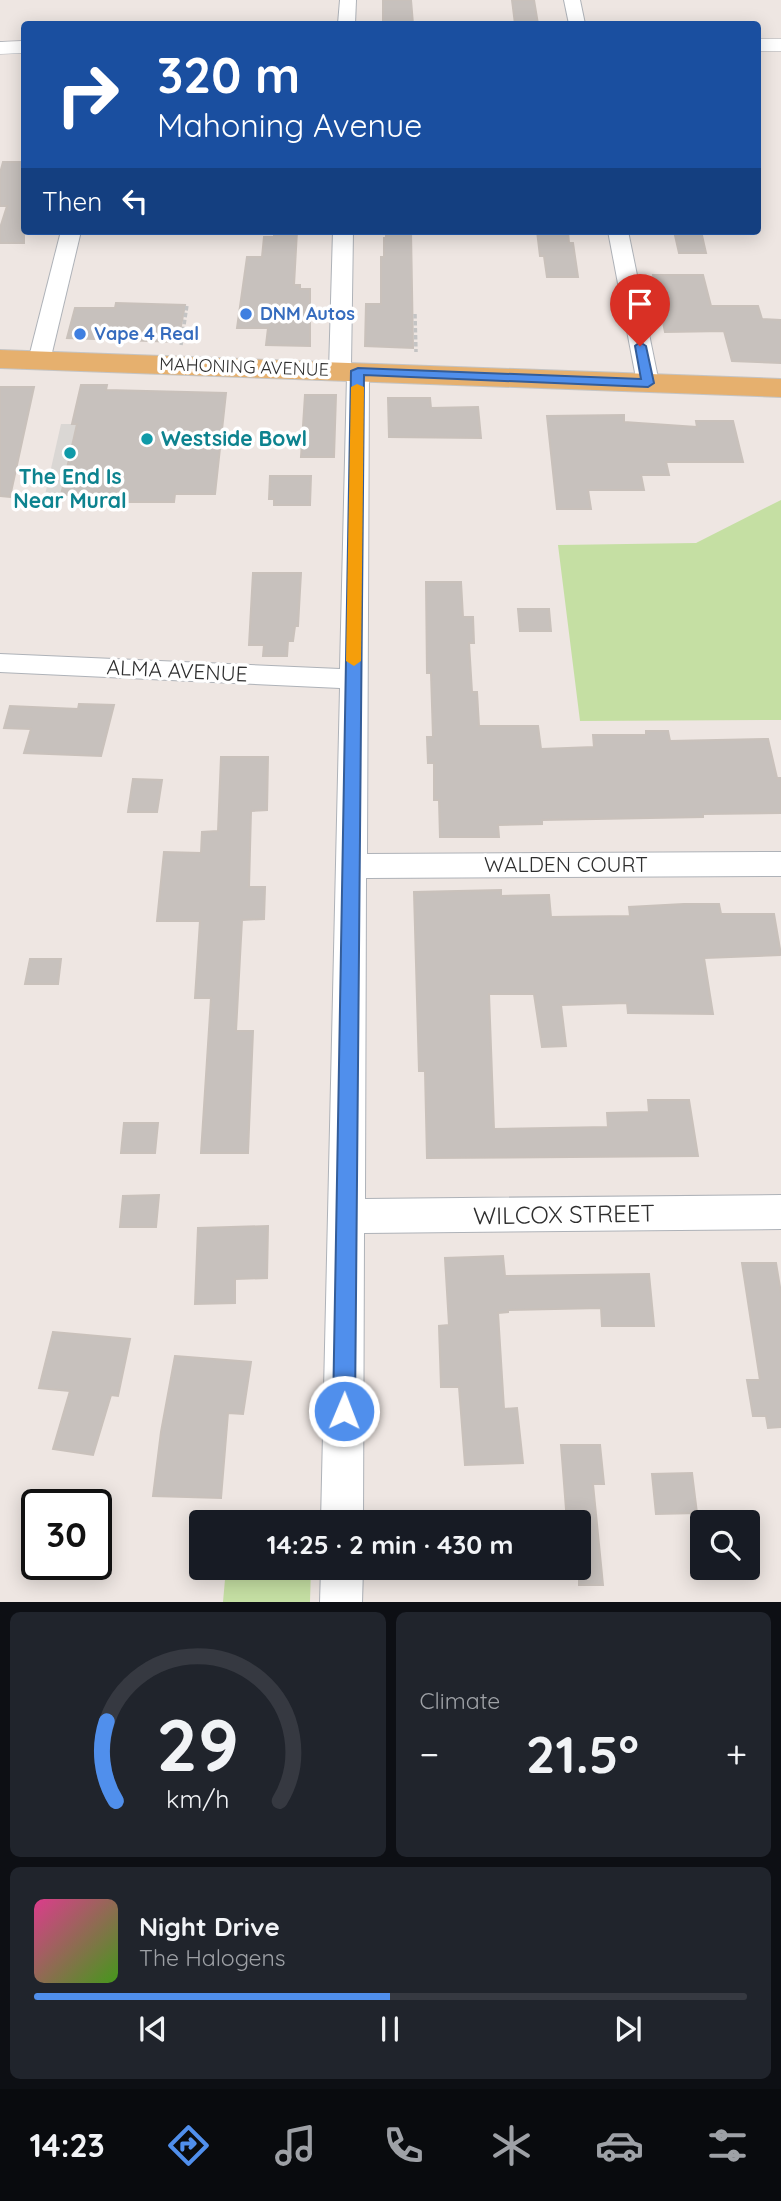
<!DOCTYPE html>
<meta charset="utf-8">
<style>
:root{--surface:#171b24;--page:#20242c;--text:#f1f3f6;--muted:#9ea1a6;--line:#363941;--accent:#508fec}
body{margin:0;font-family:Quicksand,sans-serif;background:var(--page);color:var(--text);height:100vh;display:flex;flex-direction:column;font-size:26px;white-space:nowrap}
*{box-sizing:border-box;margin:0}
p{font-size:23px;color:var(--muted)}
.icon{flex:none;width:38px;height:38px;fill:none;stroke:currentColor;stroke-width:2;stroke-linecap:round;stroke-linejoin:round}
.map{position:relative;height:1602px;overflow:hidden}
.side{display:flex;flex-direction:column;gap:10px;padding:10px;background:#0d0f14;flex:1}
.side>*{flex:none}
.banner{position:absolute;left:21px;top:21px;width:740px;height:214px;border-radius:7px;box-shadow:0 4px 18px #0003;background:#1a4fa0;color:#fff;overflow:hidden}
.controls{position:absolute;left:690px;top:1510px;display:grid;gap:14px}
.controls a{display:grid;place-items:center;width:70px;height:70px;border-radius:7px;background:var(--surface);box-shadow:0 4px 18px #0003;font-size:35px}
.speed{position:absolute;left:21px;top:1489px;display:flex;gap:14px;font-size:35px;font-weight:700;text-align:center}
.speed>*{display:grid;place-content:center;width:91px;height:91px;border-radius:50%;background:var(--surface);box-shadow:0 4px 18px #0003;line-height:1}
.speed .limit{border:4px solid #111;border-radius:10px;background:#fff;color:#111}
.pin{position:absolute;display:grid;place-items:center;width:60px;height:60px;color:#fff;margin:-72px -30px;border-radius:50% 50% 50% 0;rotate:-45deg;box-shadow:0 0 7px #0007}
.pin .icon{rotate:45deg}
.me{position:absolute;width:77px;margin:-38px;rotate:1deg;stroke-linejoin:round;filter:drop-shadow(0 0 5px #0008)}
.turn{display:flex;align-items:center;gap:24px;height:147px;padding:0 21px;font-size:32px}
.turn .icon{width:91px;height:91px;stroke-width:2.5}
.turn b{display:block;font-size:49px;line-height:60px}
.then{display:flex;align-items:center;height:66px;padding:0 21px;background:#0003;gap:14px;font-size:26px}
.big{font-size:52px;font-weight:700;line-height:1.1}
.side .card{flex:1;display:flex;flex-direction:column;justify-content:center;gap:10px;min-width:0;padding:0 24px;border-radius:10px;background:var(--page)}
.side .dial{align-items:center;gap:0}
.dial svg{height:182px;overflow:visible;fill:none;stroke:var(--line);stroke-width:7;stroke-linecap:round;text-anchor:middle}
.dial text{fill:var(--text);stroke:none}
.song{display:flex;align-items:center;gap:21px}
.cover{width:84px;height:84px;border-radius:10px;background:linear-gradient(135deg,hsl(330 70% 55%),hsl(100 70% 35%))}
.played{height:7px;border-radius:4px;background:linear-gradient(90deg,var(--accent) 50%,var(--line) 50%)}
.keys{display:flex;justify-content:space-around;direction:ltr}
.heat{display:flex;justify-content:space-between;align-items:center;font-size:38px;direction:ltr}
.side .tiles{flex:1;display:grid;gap:10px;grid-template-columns:1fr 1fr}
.card:last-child{grid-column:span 2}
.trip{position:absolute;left:189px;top:1510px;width:402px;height:70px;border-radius:7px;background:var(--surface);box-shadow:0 4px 18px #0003;font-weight:700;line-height:70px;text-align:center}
.tab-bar{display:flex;height:112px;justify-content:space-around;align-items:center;background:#090b0e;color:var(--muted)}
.tab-bar .icon{width:49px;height:49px}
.tab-bar .current{color:var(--accent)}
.tab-bar b{font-size:32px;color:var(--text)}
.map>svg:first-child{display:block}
</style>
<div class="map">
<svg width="781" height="1603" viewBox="0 0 781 1603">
<rect width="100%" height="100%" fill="#eee6e2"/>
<g fill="#c5dfa3">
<polygon points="781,500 781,720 580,721 558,545 696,543"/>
<polygon points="226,1568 311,1568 310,1602 223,1602"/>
</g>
<polygon fill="#dad7d4" points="61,424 77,424 61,495 45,495"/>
<g fill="#c7c1bd" stroke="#c9c1bb" stroke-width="2">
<polygon points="383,0 411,0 413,24 383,24"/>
<polygon points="512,0 534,0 538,24 515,24"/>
<polygon points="3,162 24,162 24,243 0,243 0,228 7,206 0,206 0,173"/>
<polygon points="274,231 297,231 294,285 300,285 300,289 310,289 310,346 266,345 268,328 237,328 247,257 262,257 264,237 274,237"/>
<polygon points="386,231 411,231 413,348 365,346 366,304 381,304 381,257 384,257 384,238 386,238"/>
<polygon points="537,231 568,231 569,243 573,243 578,277 547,277 544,256 540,256"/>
<polygon points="674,231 701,231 706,253 679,253"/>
<polygon points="653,275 703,275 711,306 758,306 762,319 781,320 781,363 732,361 724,331 665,332"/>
<polygon points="116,303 185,305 178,342 67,338 75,308 115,308"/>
<polygon points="81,385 107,385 106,390 226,393 215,494 175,494 174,502 103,502 104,495 61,495 77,424 72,424"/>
<polygon points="0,387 34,387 10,497 0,496"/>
<polygon points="305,395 336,395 334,457 301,457"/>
<polygon points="388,398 430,398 431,408 478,407 481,438 389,437"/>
<polygon points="624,415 624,422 697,427 696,421 733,421 743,462 666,462 669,475 641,475 644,490 588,490 591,509 557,509 547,416"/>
<polygon points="270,476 311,476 310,505 274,505 274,499 269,499"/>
<polygon points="253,573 301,573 298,626 295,626 293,641 288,641 287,656 263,656 264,645 249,645"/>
<polygon points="426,582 461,582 463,617 473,617 474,643 469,643 472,692 477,692 479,726 538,726 541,749 594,747 593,735 646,735 646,731 668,731 670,741 768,739 777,778 781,778 781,813 703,814 703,817 542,820 542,824 498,825 499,837 440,837 439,800 434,800 434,763 428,763 427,737 433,737 431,673 427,673"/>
<polygon points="518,609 549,609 551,631 520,631"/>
<polygon points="79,704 114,705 101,756 24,753 31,729 4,728 10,706 78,709"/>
<polygon points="221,757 268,757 267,810 251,811 249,887 265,887 264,919 242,920 236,1031 253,1031 248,1153 201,1153 211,998 195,998 200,921 157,921 164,852 201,853 202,832 218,831"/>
<polygon points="133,779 162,780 157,812 128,812"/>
<polygon points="501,890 501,896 549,895 551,917 630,916 629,907 684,904 719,904 721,914 774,914 781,955 704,958 713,1014 628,1013 627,1003 561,1005 566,1046 542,1047 534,994 489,994 494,1129 608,1127 607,1113 649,1112 648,1100 689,1100 698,1156 427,1158 425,1071 419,1071 414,892"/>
<polygon points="30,959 61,959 58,984 25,984"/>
<polygon points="124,1123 158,1123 155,1153 121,1153"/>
<polygon points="159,1195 156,1227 120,1227 123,1196"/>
<polygon points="268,1226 267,1278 235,1279 235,1303 195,1304 198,1228"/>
<polygon points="503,1256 505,1276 649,1274 654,1326 602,1326 601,1308 508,1310 508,1312 498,1313 504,1409 517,1408 523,1463 465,1465 459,1387 441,1387 439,1326 449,1325 445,1258"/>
<polygon points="742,1263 776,1263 781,1293 781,1427 768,1428 766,1416 753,1416 747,1380 760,1380"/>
<polygon points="53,1332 130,1339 118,1396 111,1395 93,1455 53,1449 70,1391 39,1388"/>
<polygon points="175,1356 251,1362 243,1414 228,1413 221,1498 153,1496 161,1432"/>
<polygon points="561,1445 600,1445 604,1484 593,1484 603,1585 579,1585 579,1522 567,1522"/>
<polygon points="692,1473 697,1513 656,1514 652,1474"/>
</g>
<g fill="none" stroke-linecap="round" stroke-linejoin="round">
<defs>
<g id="minor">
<polygon points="340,0 356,0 355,24 338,24"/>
<polygon points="564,0 580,0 585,24 569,24"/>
<polygon points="61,231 81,231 50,361 47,366 31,366 28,361"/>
<polygon points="333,231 353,231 351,366 366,366 369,371 367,854 781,852 781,876 366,878 365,1199 781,1195 781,1229 364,1233 363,1522 321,1522 340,688 0,672 0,654 340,669 347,376 332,376 329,371"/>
<polygon points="608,231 628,231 659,383 656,388 640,388 637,383"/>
<polygon points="321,1568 363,1568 362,1603 320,1603"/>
</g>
<g id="tertiary">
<rect x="758" y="39" width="23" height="12"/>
<polygon points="24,41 24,53 0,54 0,42"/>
</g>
<polygon id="primary" points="0,350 781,379 781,397 0,368"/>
</defs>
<use href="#minor" stroke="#aeb2b8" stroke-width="2"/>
<use href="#tertiary" stroke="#aeb2b8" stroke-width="1"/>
<use href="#primary" stroke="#c4c4c4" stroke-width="2"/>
<g stroke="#c4c4c4" stroke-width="3.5" stroke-dasharray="4.5 2.5" stroke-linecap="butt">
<polyline points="415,314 416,352"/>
<polyline points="181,345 187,305"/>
</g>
<use href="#minor" fill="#fff" fill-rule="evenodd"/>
<use href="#tertiary" fill="#fff" fill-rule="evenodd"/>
<use href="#primary" fill="#e6b06e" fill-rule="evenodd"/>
</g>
<polygon fill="#508fec" stroke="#345d99" stroke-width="2" points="640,342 646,346 654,383 648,387 364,375 355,1411 351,1419 344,1422 336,1419 333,1411 351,371 358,368 641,379 635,346"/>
<polygon fill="#f59e0b" points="357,384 364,387 361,661 354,666 346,661 351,387"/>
<g fill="#3f7fe0" stroke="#fff" stroke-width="2.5">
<circle cx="246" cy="314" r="7"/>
<circle cx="80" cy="334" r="7"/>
</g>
<g fill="#0f9aa8" stroke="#fff" stroke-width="2.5">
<circle cx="147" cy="439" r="7"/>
<circle cx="70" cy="453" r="7"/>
</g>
<g text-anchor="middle" stroke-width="7" stroke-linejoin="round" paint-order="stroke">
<g font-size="18" font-weight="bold" fill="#366cbe" stroke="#fff" text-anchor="start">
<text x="260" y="320">DNM Autos</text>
<text x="94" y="340">Vape 4 Real</text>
</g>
<g font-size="18" fill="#2e2e2e" stroke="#fff">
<text transform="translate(244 367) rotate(2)" y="6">MAHONING AVENUE</text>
</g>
<g font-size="21" font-weight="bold" fill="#0d838f" stroke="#fff" text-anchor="start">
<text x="161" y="446">Westside Bowl</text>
<text x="70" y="484" text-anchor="middle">The End Is<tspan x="70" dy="24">Near Mural</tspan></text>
</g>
<g font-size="21" fill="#2e2e2e" stroke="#fff">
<text transform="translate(177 671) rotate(3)" y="7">ALMA AVENUE</text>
<text x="566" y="872">WALDEN COURT</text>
</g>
<g font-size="24" fill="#2e2e2e" stroke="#fff">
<text transform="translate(564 1215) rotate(-1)" y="8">WILCOX STREET</text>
</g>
</g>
</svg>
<div class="controls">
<a><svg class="icon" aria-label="search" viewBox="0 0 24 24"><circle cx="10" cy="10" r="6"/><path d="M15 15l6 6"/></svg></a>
</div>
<div class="speed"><div class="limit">30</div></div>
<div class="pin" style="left:640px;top:346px;background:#d93025"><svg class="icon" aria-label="arrive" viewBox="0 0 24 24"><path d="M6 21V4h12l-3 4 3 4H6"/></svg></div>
<svg class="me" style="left:344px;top:1411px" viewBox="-20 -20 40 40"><circle r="17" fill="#508fec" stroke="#fff" stroke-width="3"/><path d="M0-11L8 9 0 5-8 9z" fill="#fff"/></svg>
<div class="trip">14:25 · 2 min · 430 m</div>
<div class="banner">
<div class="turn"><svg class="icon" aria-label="right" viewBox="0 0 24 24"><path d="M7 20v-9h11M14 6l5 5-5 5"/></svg><div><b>320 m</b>Mahoning Avenue</div></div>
<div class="then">Then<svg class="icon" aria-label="left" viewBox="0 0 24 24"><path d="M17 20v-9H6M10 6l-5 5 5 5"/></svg></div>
</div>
</div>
<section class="side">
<div class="tiles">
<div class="card dial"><svg viewBox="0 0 100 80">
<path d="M14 69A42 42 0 1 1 86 69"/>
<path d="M14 69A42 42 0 0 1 10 34" stroke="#508fec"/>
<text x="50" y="56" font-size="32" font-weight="700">29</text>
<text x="50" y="72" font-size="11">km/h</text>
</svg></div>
<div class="card"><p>Climate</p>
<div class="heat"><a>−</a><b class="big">21.5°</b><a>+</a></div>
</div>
<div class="card">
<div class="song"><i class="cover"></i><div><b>Night Drive</b><p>The Halogens</p></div></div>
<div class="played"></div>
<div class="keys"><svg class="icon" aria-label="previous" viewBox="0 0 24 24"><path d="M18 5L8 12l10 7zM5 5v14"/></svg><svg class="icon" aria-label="pause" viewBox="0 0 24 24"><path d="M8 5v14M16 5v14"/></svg><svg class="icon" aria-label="next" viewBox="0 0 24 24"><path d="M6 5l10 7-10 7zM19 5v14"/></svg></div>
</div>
</div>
</section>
<nav class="tab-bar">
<b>14:23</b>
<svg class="icon current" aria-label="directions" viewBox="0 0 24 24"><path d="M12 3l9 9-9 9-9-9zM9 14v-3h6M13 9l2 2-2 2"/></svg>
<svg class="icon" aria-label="music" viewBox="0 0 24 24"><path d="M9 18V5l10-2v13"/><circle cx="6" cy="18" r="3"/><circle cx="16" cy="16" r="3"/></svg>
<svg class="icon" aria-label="phone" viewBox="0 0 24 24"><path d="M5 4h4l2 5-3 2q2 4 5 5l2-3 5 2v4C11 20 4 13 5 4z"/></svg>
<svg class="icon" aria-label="climate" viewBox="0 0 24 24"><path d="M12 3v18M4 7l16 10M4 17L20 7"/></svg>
<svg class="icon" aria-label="car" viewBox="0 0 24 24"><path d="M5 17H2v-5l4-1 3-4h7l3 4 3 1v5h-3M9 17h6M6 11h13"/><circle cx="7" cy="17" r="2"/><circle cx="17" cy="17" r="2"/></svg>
<svg class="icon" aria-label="filters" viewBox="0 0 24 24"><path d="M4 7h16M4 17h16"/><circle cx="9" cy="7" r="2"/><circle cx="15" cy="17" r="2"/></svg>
</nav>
